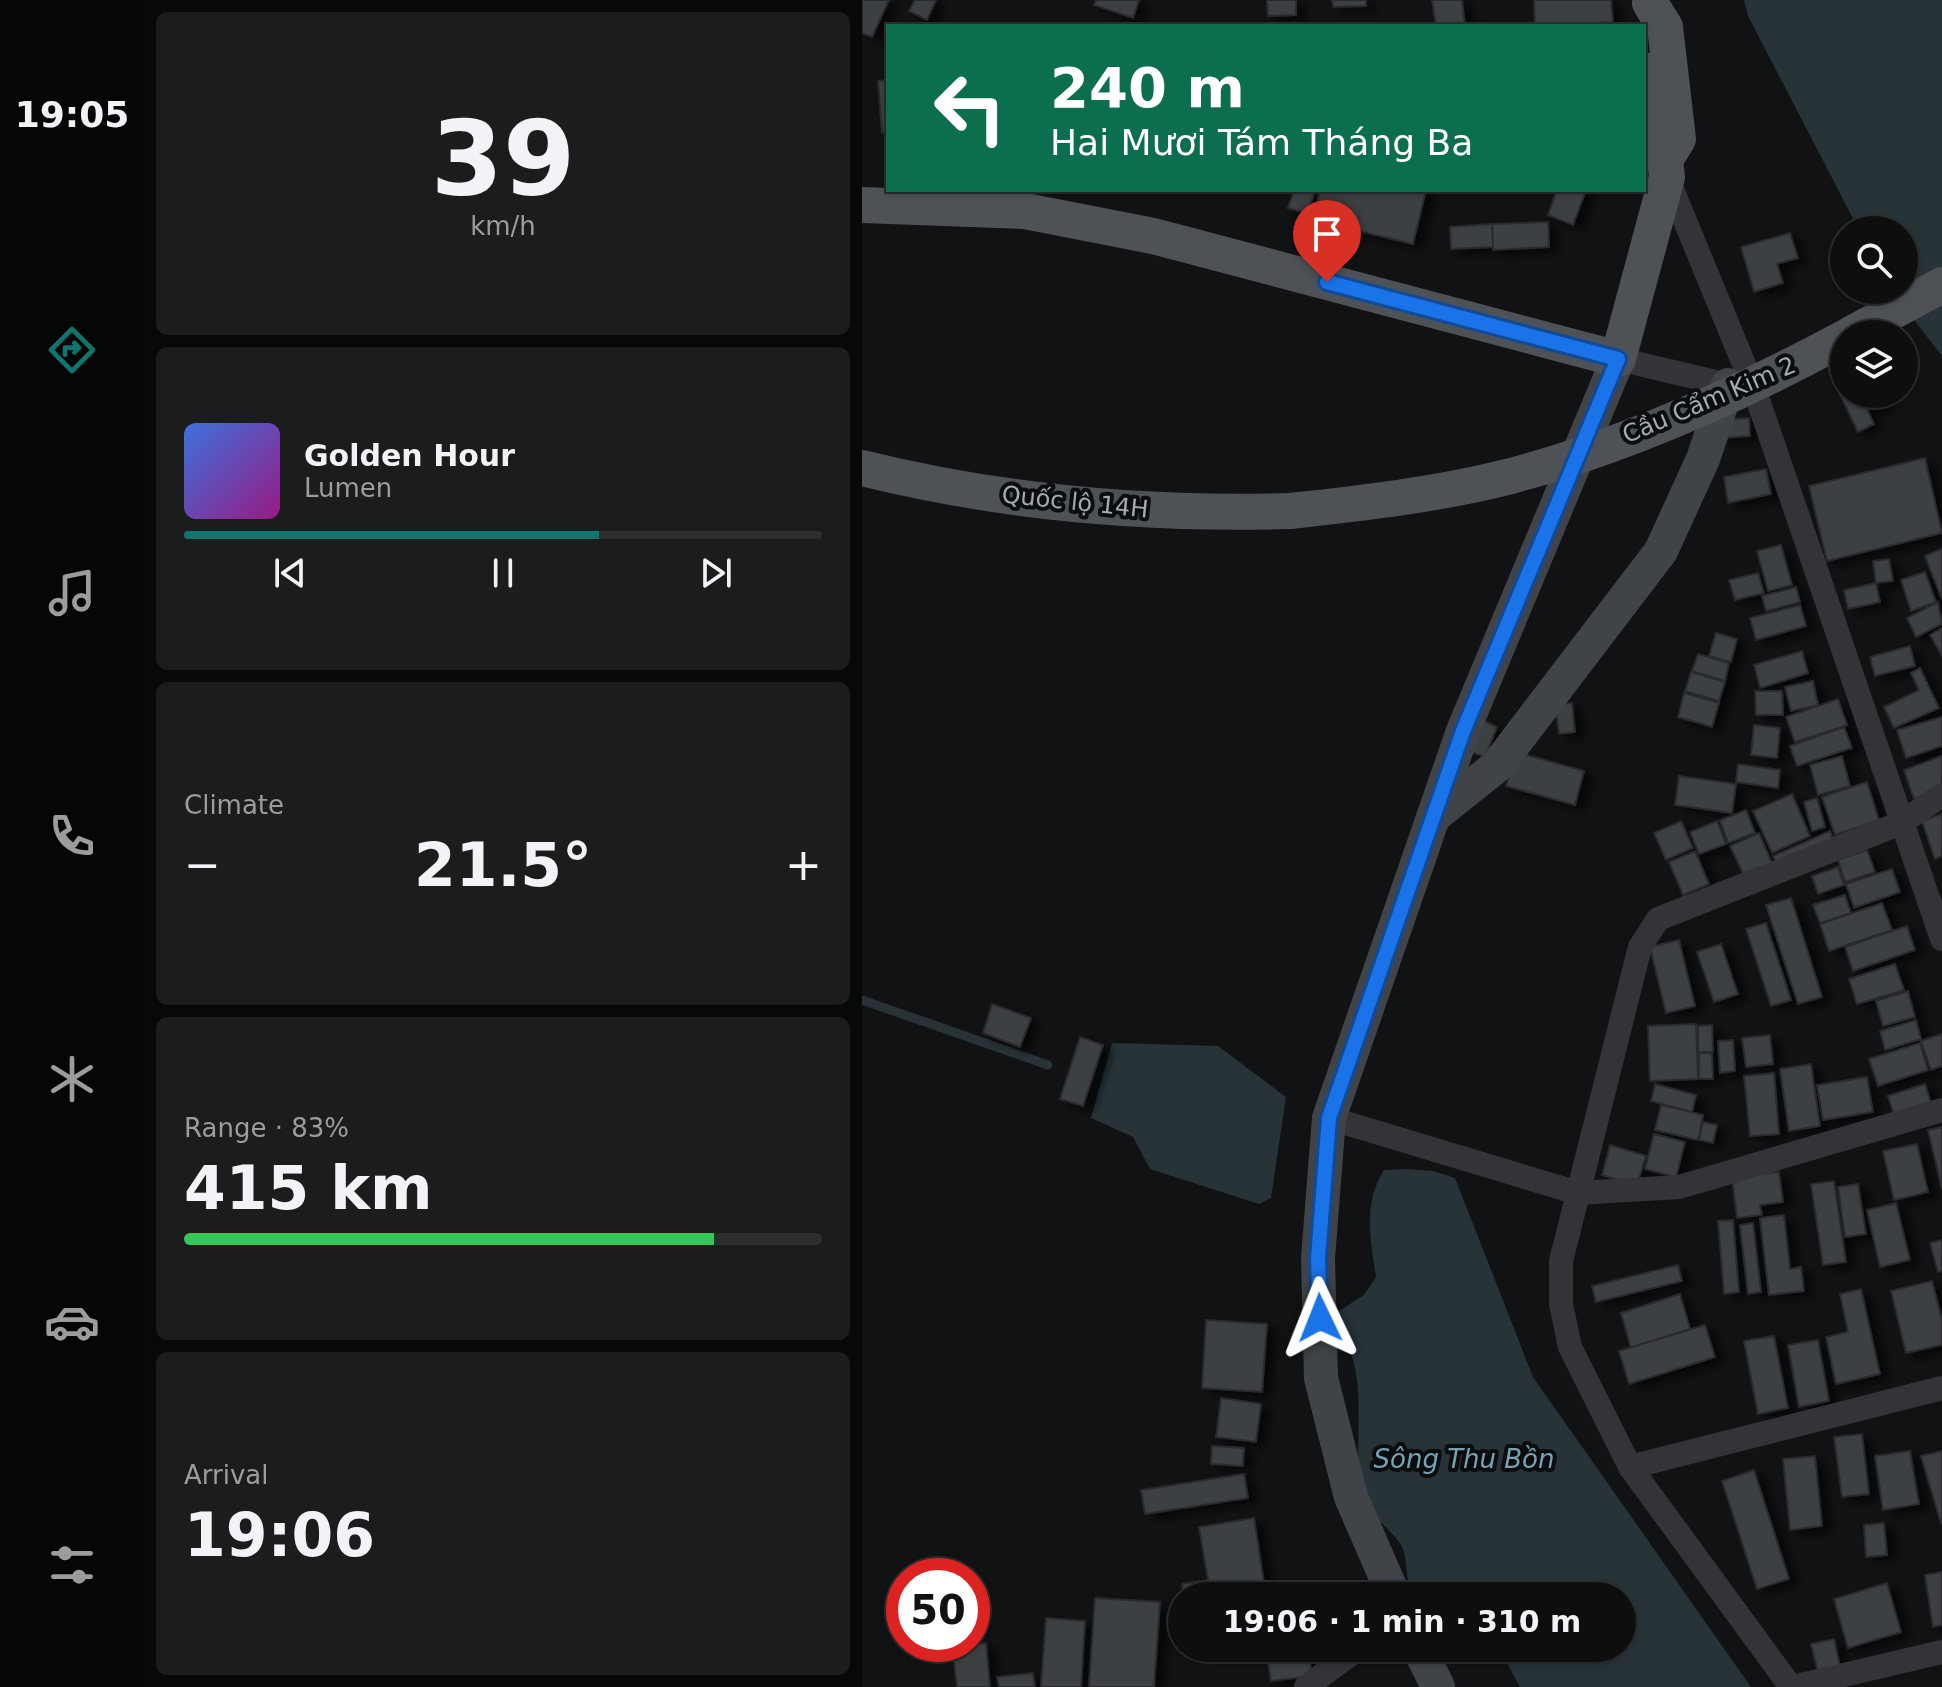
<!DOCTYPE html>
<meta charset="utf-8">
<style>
:root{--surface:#0d0e0e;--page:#1b1c1c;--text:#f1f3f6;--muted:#9a9c9e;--line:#2d2e2e;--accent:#0f766e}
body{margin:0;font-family:"DejaVu Sans",sans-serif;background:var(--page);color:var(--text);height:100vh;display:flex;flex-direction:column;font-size:30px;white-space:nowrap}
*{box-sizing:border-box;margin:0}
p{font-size:26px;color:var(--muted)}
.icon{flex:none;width:44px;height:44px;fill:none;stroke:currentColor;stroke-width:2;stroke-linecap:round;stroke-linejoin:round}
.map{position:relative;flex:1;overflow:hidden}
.drawer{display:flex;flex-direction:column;gap:12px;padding:12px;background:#070808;width:718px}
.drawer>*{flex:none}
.hud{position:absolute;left:24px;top:24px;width:760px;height:168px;border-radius:0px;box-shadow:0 2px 6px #0004,0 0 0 2px var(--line);background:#0b6e4f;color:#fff;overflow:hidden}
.controls{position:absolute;left:968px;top:216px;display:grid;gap:16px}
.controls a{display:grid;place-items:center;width:88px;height:88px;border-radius:50%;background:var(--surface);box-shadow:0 2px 6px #0004,0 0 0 2px var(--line);font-size:40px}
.speed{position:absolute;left:24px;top:1558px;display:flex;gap:16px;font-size:40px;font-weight:700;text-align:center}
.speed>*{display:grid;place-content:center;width:104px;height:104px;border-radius:50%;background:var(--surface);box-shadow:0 2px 6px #0004,0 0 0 2px var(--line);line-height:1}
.speed .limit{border:12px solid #d22;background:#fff;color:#111}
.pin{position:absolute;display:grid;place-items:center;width:68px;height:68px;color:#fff;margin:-82px -34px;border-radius:50% 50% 50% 0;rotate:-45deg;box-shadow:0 0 8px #0007}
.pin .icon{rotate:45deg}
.me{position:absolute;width:88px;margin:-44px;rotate:358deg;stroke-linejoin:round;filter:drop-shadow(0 0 6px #0008)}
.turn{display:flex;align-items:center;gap:28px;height:168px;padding:0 32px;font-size:36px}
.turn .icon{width:104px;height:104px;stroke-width:2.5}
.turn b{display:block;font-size:56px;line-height:68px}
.big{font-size:60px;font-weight:700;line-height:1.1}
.drawer .widget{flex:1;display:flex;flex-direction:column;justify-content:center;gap:12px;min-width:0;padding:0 28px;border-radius:12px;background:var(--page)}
.drawer .dial{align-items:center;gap:0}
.dial b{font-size:104px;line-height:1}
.song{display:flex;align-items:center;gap:24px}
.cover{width:96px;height:96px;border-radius:12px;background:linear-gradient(135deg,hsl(220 70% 55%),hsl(310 70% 35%))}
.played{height:8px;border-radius:4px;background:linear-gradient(90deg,var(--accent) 65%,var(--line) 65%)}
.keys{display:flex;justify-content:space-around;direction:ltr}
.heat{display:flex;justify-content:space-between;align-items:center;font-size:44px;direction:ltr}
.charge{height:12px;border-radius:6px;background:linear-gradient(90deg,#34c759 83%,var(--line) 0)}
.trip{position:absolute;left:306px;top:1582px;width:468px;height:80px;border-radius:40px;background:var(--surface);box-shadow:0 2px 6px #0004,0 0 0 2px var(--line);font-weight:700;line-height:80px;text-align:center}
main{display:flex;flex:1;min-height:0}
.dock{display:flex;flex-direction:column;width:144px;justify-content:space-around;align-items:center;background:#050606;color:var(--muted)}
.dock .icon{width:56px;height:56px}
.dock .on{color:var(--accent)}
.dock b{font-size:36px;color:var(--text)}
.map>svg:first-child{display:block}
</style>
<main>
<nav class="dock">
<b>19:05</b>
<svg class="icon on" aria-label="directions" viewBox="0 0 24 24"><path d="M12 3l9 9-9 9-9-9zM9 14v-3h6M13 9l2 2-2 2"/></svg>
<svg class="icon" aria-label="music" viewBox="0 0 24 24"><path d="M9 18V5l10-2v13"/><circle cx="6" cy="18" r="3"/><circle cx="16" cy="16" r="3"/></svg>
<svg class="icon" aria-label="phone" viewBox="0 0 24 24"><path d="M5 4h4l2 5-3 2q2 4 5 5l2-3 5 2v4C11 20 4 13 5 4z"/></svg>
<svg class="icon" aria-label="climate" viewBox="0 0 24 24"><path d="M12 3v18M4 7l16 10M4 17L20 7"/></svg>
<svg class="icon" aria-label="car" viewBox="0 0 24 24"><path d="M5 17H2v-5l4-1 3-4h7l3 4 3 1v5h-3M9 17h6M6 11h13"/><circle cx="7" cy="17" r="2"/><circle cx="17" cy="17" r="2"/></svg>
<svg class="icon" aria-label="filters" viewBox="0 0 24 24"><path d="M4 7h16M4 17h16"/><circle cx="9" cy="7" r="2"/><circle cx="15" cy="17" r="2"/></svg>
</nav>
<section class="drawer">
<div class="widget dial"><b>39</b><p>km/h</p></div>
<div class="widget">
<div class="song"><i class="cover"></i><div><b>Golden Hour</b><p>Lumen</p></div></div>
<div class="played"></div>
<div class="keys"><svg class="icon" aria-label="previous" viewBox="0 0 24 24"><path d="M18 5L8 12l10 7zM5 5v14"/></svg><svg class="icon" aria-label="pause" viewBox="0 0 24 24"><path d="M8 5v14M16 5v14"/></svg><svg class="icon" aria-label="next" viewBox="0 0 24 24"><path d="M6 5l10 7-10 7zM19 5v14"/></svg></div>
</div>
<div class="widget"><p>Climate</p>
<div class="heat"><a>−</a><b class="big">21.5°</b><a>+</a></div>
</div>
<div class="widget"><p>Range · 83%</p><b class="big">415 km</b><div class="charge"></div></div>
<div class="widget"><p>Arrival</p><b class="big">19:06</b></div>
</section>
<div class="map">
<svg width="1080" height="1687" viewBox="0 0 1080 1687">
<defs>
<filter id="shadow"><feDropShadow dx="9" dy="5" stdDeviation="4" flood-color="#0009"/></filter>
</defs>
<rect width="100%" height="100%" fill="#111213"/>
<g fill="#273337">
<polygon points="882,0 1080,0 1080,356 1029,290 1042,290 1042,230 997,230 886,16"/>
<polygon points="250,1043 356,1046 424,1097 409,1198 397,1204 288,1169 271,1137 229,1118"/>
<path d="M544,1169l27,2 22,7 78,199 218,310h-231l-21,-39h123v-52h-205c-15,-14 -7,-34 -16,-51 -10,-17 -33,-29 -38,-48 -14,-55 12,-128 -29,-172l2,-12 28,-18 12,-18c-6,-39 -13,-73 8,-107z"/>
</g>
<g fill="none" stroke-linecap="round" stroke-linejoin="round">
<polyline stroke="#273337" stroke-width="9" points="0,1000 186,1065"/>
</g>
<g fill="#3d4043" stroke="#2b2c2f" stroke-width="2" filter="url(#shadow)">
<polygon points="0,0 27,0 10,37 0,33"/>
<polygon points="53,0 74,0 65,20 47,11"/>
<polygon points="234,0 277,0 271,18 232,5"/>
<polygon points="405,0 434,0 434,15 406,16"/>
<polygon points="470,0 504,0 504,6 471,7"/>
<polygon points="570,0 600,0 603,26 574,26"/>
<polygon points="672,0 749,0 751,22 673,26"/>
<polygon points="26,80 26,132 20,133 16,81"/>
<polygon points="432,190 453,190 446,214 426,208"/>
<polygon points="458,190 564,190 551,244 451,220"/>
<polygon points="695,190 724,190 711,225 686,215"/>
<polygon points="686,222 687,247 631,250 630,224"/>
<polygon points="630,224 631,247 589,249 588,227"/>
<polygon points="928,233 936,258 915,264 921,283 892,292 879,247"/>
<polygon points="982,367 982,394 998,394 1012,424 996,432 968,374"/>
<polygon points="1001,394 1020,394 1024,402 1008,409"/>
<polygon points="887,418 888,436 859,438 858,420"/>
<polygon points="1063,458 1080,533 965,561 947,486"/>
<polygon points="904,469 909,494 866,503 862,477"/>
<polygon points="919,545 930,585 906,591 895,551"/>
<polygon points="1079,549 1080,551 1080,599 1063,556"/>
<polygon points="1027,559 1031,581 1014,583 1011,561"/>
<polygon points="1063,572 1074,602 1049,611 1039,580"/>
<polygon points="896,573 902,593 873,600 867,580"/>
<polygon points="1014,583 1018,602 986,609 982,590"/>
<polygon points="934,587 938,602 904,611 900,596"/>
<polygon points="1076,602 1080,624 1054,637 1045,618"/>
<polygon points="938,605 944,626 894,640 888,618"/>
<polygon points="1080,628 1080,656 1068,635"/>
<polygon points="854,633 875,639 869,662 847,656"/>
<polygon points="1048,646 1053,666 1013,676 1008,657"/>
<polygon points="940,651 946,673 898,688 892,665"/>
<polygon points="836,654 867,663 863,681 830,671"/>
<polygon points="1058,668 1077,708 1032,728 1022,707 1057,690 1049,673"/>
<polygon points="829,672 863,682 857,701 823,691"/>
<polygon points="951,681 956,705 929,711 923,687"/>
<polygon points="893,691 920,691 921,715 894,715"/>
<polygon points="822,693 857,703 850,727 816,717"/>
<polygon points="976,699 985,725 933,742 924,717"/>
<polygon points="710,703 713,732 697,734 693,705"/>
<polygon points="1080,717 1080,746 1044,758 1035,730"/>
<polygon points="622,721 635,727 623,757 609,752"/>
<polygon points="892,725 918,728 915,758 889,755"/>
<polygon points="982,727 990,748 935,766 928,746"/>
<polygon points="654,752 722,771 713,805 644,786"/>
<polygon points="980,756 988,786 956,795 948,765"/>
<polygon points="1080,756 1080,789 1052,799 1042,770"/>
<polygon points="876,764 918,770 916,788 874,782"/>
<polygon points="817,776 874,784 870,813 813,805"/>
<polygon points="1005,782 1017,820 973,835 960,797"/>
<polygon points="930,794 948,836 910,853 891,811"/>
<polygon points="955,798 963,827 950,831 942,802"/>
<polygon points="884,810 893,833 866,843 858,820"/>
<polygon points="1080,814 1080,856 1073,859 1060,821"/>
<polygon points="819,821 831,848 804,860 792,833"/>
<polygon points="855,821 864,844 837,854 828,832"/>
<polygon points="968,831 973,844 916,868 911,856"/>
<polygon points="897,833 912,868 884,880 868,846"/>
<polygon points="1005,850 1013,872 983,882 976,860"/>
<polygon points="833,851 847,884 821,895 807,862"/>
<polygon points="976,867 982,885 956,894 950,876"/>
<polygon points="1030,869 1038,892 992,908 984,884"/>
<polygon points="983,895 989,913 958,923 951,905"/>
<polygon points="929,898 960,997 936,1004 904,905"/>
<polygon points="1020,903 1030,930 967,951 958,924"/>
<polygon points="904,923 929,1000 909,1006 884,929"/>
<polygon points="1045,926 1053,950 991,971 983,947"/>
<polygon points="817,940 833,1006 804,1013 788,947"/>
<polygon points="859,944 876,994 852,1002 835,952"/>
<polygon points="1033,964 1042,990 995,1004 987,979"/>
<polygon points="1046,991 1053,1017 1021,1026 1014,1001"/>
<polygon points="130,1004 169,1018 158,1047 121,1033"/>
<polygon points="1054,1020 1059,1039 1023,1050 1018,1031"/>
<polygon points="834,1024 836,1079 788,1081 786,1026"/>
<polygon points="850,1025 851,1052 836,1052 836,1026"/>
<polygon points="1080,1034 1080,1066 1069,1070 1059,1041"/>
<polygon points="908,1035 911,1064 884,1067 880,1038"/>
<polygon points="218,1037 241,1045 221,1106 198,1099"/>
<polygon points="871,1040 873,1071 858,1073 856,1041"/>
<polygon points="1058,1043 1066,1070 1016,1086 1007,1059"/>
<polygon points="837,1053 850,1053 851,1079 837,1079"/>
<polygon points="949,1064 958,1126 927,1131 918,1069"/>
<polygon points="912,1073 917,1134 888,1136 882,1076"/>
<polygon points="1005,1077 1011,1112 961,1120 955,1085"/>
<polygon points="793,1084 834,1095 830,1112 789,1101"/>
<polygon points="1063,1084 1070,1106 1033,1118 1026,1096"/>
<polygon points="799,1105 841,1115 836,1140 793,1130"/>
<polygon points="841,1122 855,1125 851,1143 837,1140"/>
<polygon points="1080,1127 1080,1189 1066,1130"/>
<polygon points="792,1134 823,1142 814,1177 783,1169"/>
<polygon points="1055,1144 1066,1192 1032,1200 1021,1151"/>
<polygon points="748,1145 784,1156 775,1185 740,1175"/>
<polygon points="917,1172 921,1202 898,1205 900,1215 875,1218 870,1177"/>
<polygon points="972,1181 984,1262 961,1265 949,1184"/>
<polygon points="996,1184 1004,1234 983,1237 976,1187"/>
<polygon points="1034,1203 1048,1260 1018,1267 1005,1210"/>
<polygon points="922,1215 928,1269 939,1267 942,1291 907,1295 898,1218"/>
<polygon points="871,1220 877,1292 862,1294 856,1221"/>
<polygon points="891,1223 899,1292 886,1294 878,1225"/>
<polygon points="1080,1240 1080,1271 1076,1272 1068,1243"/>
<polygon points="816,1265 820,1281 734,1302 730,1286"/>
<polygon points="1070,1281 1080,1320 1080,1345 1044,1353 1029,1291"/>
<polygon points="999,1289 1018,1374 974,1384 964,1337 986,1332 978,1294"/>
<polygon points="818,1294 828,1329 769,1348 759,1313"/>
<polygon points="344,1320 405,1324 400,1392 340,1388"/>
<polygon points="843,1325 853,1357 767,1384 757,1351"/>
<polygon points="912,1336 926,1408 896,1414 882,1341"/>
<polygon points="956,1340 967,1401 937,1407 926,1345"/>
<polygon points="359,1398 399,1404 394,1442 354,1437"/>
<polygon points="1000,1434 1007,1494 980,1497 972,1437"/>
<polygon points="350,1446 382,1448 381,1466 349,1464"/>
<polygon points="1048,1451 1057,1504 1021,1510 1013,1456"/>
<polygon points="1080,1451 1080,1523 1079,1523 1059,1456"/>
<polygon points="953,1456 960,1526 928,1530 921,1459"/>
<polygon points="892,1470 927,1579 895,1589 860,1481"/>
<polygon points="382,1474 386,1498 283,1514 279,1490"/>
<polygon points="392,1518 404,1596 322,1596 320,1584 346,1580 337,1527"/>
<polygon points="1022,1523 1025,1555 1004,1557 1002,1525"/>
<polygon points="1080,1572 1080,1625 1071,1627 1063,1575"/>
<polygon points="1025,1583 1039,1632 986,1648 972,1599"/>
<polygon points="233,1598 298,1602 292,1687 227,1687"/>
<polygon points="184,1618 223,1621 219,1687 179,1687"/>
<polygon points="972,1639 978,1666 956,1672 949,1644"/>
<polygon points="124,1643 128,1687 95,1687 90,1646"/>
<polygon points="404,1648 446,1648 450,1676 409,1681"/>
<polygon points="171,1673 173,1687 137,1687 135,1677"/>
</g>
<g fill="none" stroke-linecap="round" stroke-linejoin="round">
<g stroke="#323438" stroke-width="24">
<polyline points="805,177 893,391 1080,939"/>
<polyline points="756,359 879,388"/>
<polyline points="467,1118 716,1193 817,1187 1080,1110"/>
<polyline points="768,1467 1080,1388"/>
<polyline points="444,1687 497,1648"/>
<polyline points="929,1687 768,1467 708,1347 699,1304 699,1261 778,947 796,919 1039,823 1080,795"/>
<polyline points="931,1687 1080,1652"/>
</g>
<g stroke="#404448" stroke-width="34">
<polyline points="571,817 635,766 799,551 841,459 866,385"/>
<polyline points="532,1596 489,1497 459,1378 456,1258 467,1118 601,731 756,359"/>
<polyline points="557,1648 576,1687"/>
</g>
<g stroke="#4e5257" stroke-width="36">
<polyline points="788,3 803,27 816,139 803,160"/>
<polyline points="0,205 163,211 291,236 756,359 805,177 803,160 789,138 782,70"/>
<polyline points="989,334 1080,285"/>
<path d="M0,468c141,35 284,47 428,43"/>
</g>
<path stroke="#4e5257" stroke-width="36" d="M428,511c73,-8 145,-16 217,-34 116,-30 231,-82 337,-139"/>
</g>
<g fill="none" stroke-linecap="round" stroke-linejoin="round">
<defs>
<polyline id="route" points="458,1318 456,1258 467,1118 601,731 756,359 465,282"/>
</defs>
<use href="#route" stroke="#114b97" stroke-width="20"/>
<use href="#route" stroke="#1a73e8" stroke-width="14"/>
</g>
<g text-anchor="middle" stroke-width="8" stroke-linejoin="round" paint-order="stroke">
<g font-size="24" fill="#a2abb5" stroke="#0c0d0e">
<text transform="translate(847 400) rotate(-23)" y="8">Cầu Cẩm Kim 2</text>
<text transform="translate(213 502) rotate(6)" y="8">Quốc lộ 14H</text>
</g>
<g font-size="26" font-style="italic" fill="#76a2b2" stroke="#0c0d0e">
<text x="602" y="1468">Sông Thu Bồn</text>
</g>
</g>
</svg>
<div class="controls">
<a><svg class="icon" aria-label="search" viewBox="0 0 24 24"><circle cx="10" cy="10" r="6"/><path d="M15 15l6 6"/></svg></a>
<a><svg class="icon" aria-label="layers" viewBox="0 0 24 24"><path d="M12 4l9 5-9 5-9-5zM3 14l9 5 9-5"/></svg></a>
</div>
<div class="speed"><div class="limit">50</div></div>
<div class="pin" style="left:465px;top:282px;background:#d93025"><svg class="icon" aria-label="arrive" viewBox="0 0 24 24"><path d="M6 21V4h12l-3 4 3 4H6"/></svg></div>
<svg class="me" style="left:458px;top:1318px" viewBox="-20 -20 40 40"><path d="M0-17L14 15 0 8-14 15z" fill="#1a73e8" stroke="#fff" stroke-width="4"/></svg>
<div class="trip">19:06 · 1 min · 310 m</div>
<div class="hud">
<div class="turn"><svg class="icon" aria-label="left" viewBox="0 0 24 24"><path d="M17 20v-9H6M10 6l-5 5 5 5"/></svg><div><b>240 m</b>Hai Mươi Tám Tháng Ba</div></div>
</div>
</div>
</main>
